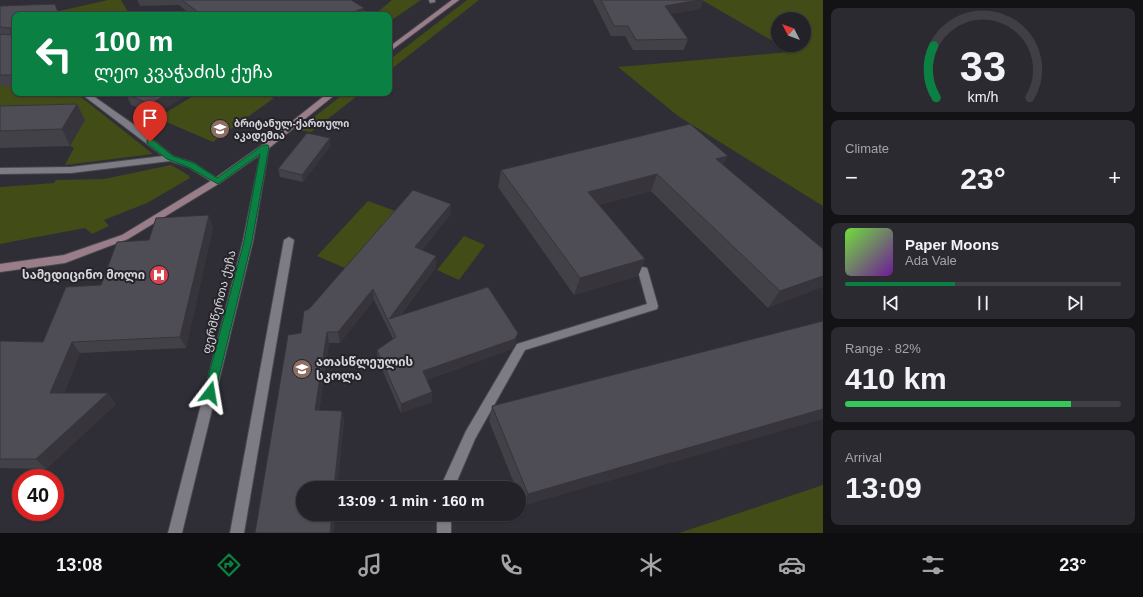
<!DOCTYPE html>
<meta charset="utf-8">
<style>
:root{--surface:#232228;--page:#2b2a30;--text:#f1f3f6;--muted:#a3a4a8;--line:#403f45;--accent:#0b8043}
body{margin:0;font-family:Arial,"Noto Sans Georgian",sans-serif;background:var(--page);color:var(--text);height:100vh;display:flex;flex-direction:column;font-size:15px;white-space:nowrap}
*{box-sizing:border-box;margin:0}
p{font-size:13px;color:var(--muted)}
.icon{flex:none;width:22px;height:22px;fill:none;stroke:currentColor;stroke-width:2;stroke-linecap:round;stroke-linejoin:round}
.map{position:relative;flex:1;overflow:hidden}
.panel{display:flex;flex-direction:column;gap:8px;padding:8px;background:#131316;width:320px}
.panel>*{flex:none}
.hud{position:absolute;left:12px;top:12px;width:380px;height:84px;border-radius:8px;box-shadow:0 1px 3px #0004,0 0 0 1px var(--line);background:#0b8043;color:#fff;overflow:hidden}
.needle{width:26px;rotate:312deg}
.fabs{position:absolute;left:771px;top:12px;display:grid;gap:8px}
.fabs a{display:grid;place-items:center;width:40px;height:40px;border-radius:50%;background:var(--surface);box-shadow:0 1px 3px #0004,0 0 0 1px var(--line);font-size:20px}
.speed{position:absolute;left:12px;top:469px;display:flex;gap:8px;font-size:20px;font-weight:700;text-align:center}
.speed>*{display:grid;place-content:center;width:52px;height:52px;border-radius:50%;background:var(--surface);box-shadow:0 1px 3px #0004,0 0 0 1px var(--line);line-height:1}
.speed .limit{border:6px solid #d22;background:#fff;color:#111}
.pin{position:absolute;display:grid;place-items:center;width:34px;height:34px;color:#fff;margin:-41px -17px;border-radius:50% 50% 50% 0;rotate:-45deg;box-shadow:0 0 4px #0007}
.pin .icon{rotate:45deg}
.me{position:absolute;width:44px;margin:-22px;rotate:14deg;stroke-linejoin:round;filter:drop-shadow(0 0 3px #0008)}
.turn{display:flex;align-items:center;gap:14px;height:84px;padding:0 16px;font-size:18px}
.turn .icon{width:52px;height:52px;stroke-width:2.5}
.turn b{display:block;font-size:28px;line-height:34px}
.big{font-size:30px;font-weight:600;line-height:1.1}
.panel .tile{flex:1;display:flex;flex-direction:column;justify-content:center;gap:6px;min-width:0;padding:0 14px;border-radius:8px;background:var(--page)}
.panel .dial{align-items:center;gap:0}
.dial svg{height:104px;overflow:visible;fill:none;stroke:var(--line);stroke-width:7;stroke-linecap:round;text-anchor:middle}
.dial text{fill:var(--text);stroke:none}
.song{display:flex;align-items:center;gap:12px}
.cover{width:48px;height:48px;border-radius:6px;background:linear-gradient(135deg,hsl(100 70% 55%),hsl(280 70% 35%))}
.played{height:4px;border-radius:2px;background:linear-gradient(90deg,var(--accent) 40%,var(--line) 40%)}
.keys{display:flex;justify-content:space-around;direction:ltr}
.heat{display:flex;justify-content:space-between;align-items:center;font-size:22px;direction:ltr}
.charge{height:6px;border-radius:3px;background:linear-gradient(90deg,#34c759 82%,var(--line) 0)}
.trip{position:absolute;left:296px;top:481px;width:230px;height:40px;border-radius:20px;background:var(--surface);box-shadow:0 1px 3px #0004,0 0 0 1px var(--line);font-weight:600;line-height:40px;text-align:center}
.tabs{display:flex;height:64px;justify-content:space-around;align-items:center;background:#0e0e10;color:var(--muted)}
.tabs .icon{width:28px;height:28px}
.tabs .selected{color:var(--accent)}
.tabs b{font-size:18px;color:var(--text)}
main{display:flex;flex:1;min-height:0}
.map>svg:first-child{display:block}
</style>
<main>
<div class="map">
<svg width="823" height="533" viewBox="0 0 823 533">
<rect width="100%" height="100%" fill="#2f2d35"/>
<g fill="#424c16">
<polygon points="108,0 121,0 130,15 60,15 59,11"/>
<polygon points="392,0 421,0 389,22 389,15 374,15"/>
<polygon points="467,0 479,0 389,71 389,60"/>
<polygon points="702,0 823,0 823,206 678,116 618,67 790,52 779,45 804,45 804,19 778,19 778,44"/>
<polygon points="0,46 15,48 15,93 76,93 153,154 65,165 74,148 70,146 84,121 0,123"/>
<polygon points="198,93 260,93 274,98 213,142 157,118"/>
<polygon points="345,93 361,93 311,132 297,130"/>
<polygon points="171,165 188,175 190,178 147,203 104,220 109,226 92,234 85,228 0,244 0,187 54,183 56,180 104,179"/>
<polygon points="368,201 401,213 352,271 317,256"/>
<polygon points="464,236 485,245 459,280 437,270"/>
<polygon points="823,485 823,533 679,533"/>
</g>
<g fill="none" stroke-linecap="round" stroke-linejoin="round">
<defs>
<g id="service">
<polygon points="429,0 435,0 435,2 430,3"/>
<polygon points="289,237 294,240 244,533 230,533 284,240"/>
<polygon points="643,267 647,268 648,271 658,306 657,309 525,350 475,439 454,488 440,488 466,431 517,344 647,304 638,271 639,268"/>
<rect x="437" y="514" width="14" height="19"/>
</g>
<polygon id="minor" points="80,93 89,93 133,124 173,156 194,163 221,181 217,184 214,183 188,167 170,161 71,173 0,174 0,168 71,167 163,156"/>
<polygon id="tertiary" points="262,145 268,145 269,147 253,241 182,533 168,533 243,241"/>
<g id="secondary">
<polygon points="452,0 459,0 389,52 389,47"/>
<polygon points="328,93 337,93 268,149 220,183 128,239 65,263 0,272 0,264 64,255 122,235 214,179 262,145"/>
</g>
</defs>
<use href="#service" stroke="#49484d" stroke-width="2"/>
<use href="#minor" stroke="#49484d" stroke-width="2"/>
<use href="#tertiary" stroke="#49484d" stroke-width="2"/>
<use href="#secondary" stroke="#49484d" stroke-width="2"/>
<use href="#service" fill="#7d7b83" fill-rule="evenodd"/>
<use href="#minor" fill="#7d7b83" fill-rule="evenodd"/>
<use href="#tertiary" fill="#7d7b83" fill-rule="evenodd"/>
<use href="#secondary" fill="#997d89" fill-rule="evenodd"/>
</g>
<g fill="#434148">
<polygon points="137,0 351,0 364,8 365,15 191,15 179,5 140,6"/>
<polygon points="593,0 703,0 700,9 671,14 688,39 684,50 633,50 625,36 611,36"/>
<polygon points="0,6 15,15 15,86 0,86"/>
<polygon points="128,93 190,93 154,115 131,105 126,94"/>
<polygon points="267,93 288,93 280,98"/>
<polygon points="77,104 85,120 70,146 0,148 0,106"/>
<polygon points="331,145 303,182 280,177 278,169"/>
<polygon points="723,165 823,249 768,308 651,191 599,205 645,259 638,276 574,295 498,187 501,170"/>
<polygon points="451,204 450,215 422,250 436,267 400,316 515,344 512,349 427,380 432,402 401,413 378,360 377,350 393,339 374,300 340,343 329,343 319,410 342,411 344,420 337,488 303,488 335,514 333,533 255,533 301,333"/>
<polygon points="213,227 186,348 80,353 64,393 116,404 46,469 0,468 0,341 43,342 101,285 149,240"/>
<polygon points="823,321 523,506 519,496 519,488 516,488 489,421 492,406"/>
</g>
<g fill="#37353b">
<polygon points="699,0 703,0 700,9 662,16 665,6"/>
<polygon points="364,8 365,15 345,15"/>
<polygon points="169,93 190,93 154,115 150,104"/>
<polygon points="279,93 288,93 280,98"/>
<polygon points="77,104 85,120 70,146 62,129"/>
<polygon points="330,138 331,145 303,182 302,175"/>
<polygon points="728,156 719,173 716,159"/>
<polygon points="657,174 651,191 583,209 588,192"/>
<polygon points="451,204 450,215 415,258 415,247"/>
<polygon points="209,215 213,227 186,348 180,337"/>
<polygon points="436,256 436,267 391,327 389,319"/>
<polygon points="645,259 638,276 574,295 580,278"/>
<polygon points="823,276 823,287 768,308 780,291"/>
<polygon points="373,289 374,300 340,343 338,332"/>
<polygon points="327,332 329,343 318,420 315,410"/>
<polygon points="518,333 515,344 512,349 422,382 423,371"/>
<polygon points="72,342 80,353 60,403 50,393"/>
<polygon points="432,392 432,402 401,413 401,404"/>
<polygon points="108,393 116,404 46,469 36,459"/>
<polygon points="823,409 823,419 523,506 528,494"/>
<polygon points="342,411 344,420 337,488 334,488"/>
<polygon points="332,514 335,514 333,533 330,533"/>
</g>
<g fill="#4e4c54" stroke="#37353b">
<polygon points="182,0 351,0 364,8 345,15 202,15"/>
<polygon points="601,0 699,0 665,6 688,39 636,40 628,26 614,26"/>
<polygon points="55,4 59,15 15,15 15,75 0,75 0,34 10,35 11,33 11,28 0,27 0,6"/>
<polygon points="128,93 169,93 150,104 126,94"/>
<polygon points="77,104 62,129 0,131 0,106"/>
<polygon points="690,124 728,156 716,159 823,249 823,276 780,291 657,174 588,192 645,259 580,278 501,170"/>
<polygon points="307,133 330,138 302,175 278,169"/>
<polygon points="413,190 451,204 415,247 436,256 389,319 488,287 518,333 515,339 423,371 432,392 401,404 377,350 396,337 373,289 338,332 327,332 315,410 342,411 334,488 303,488 303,514 332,514 330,533 255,533 288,335 301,333 304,311 309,309"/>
<polygon points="209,215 180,337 72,342 50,393 108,393 36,459 0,459 0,341 43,342 66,287 101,285 117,242 149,240 156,218"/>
<polygon points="823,321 823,409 528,494 492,406"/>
</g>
<polygon fill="#0b8043" stroke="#07532c" points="147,140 153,140 173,156 194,163 217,178 263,145 268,145 269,147 252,241 215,393 214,396 210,397 206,396 204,393 244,241 260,154 218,184 188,167 167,159 147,143"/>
<defs>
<symbol id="school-disc" viewBox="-11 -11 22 22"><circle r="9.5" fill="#8d6e63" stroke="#25242b"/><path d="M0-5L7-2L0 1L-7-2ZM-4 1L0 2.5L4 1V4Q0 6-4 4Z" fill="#fff"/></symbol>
<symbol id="hospital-disc" viewBox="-11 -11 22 22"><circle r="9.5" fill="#e0444e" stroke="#25242b"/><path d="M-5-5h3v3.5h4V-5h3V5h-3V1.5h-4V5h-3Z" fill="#fff"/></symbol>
</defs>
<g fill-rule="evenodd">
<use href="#school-disc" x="209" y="118" width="22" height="22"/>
<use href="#hospital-disc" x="148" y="264" width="22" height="22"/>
<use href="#school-disc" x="291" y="358" width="22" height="22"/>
</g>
<g text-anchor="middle" stroke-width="4" stroke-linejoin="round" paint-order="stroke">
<g font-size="10" font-weight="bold" fill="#d6d5da" stroke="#25242b" text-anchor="start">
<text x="234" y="127">ბრიტანულ-ქართული<tspan x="234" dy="12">აკადემია</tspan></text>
</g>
<g font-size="12" font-weight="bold" fill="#d6d5da" stroke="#25242b" text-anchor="end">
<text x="145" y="279">სამედიცინო მოლი</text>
<text x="316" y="366" text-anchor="start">ათასწლეულის<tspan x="316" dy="14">სკოლა</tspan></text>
</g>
<g font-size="12" fill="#d6d5da" stroke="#25242b">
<text transform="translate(219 302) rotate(-76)" y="4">ფერმწერთა ქუჩა</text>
</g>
</g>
</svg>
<div class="fabs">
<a><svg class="needle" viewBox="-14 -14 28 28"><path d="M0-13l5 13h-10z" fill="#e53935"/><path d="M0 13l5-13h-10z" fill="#a3a4a8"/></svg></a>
</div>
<div class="speed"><div class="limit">40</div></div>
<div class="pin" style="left:150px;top:142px;background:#d93025"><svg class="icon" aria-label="arrive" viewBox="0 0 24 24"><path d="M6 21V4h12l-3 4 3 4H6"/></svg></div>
<svg class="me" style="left:210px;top:393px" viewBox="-20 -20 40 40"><path d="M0-17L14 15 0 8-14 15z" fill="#0b8043" stroke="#fff" stroke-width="4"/></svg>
<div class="trip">13:09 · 1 min · 160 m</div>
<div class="hud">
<div class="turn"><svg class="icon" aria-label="left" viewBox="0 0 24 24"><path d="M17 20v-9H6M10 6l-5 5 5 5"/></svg><div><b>100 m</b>ლეო კვაჭაძის ქუჩა</div></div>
</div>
</div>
<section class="panel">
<div class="tile dial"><svg viewBox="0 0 100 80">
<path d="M14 69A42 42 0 1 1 86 69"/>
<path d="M14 69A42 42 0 0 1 12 29" stroke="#0b8043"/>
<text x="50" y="56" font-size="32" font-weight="700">33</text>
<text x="50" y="72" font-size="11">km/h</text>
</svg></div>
<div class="tile"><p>Climate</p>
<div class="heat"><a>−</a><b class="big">23°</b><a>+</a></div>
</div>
<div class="tile">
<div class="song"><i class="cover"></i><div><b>Paper Moons</b><p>Ada Vale</p></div></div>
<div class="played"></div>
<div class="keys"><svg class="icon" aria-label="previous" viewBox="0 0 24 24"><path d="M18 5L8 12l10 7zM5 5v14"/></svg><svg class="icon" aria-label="pause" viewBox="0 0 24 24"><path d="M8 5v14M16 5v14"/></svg><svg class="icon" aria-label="next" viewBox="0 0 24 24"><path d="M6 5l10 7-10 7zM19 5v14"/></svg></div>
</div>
<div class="tile"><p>Range · 82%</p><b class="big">410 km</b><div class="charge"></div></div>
<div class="tile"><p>Arrival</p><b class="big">13:09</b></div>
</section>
</main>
<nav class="tabs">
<b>13:08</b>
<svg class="icon selected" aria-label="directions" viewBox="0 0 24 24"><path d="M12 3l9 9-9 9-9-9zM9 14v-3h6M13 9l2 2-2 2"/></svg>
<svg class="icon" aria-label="music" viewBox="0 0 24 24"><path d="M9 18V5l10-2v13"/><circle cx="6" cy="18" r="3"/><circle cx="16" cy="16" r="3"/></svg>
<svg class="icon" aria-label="phone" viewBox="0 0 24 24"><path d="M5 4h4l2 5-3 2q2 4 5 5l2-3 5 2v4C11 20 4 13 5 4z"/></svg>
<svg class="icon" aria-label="climate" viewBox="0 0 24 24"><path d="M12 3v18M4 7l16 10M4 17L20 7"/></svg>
<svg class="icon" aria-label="car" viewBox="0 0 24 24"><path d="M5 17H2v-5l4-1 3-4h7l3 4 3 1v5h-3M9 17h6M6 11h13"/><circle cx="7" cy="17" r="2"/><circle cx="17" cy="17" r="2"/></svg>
<svg class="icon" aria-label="filters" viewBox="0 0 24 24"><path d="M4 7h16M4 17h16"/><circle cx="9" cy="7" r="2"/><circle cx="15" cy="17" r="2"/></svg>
<b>23°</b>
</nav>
